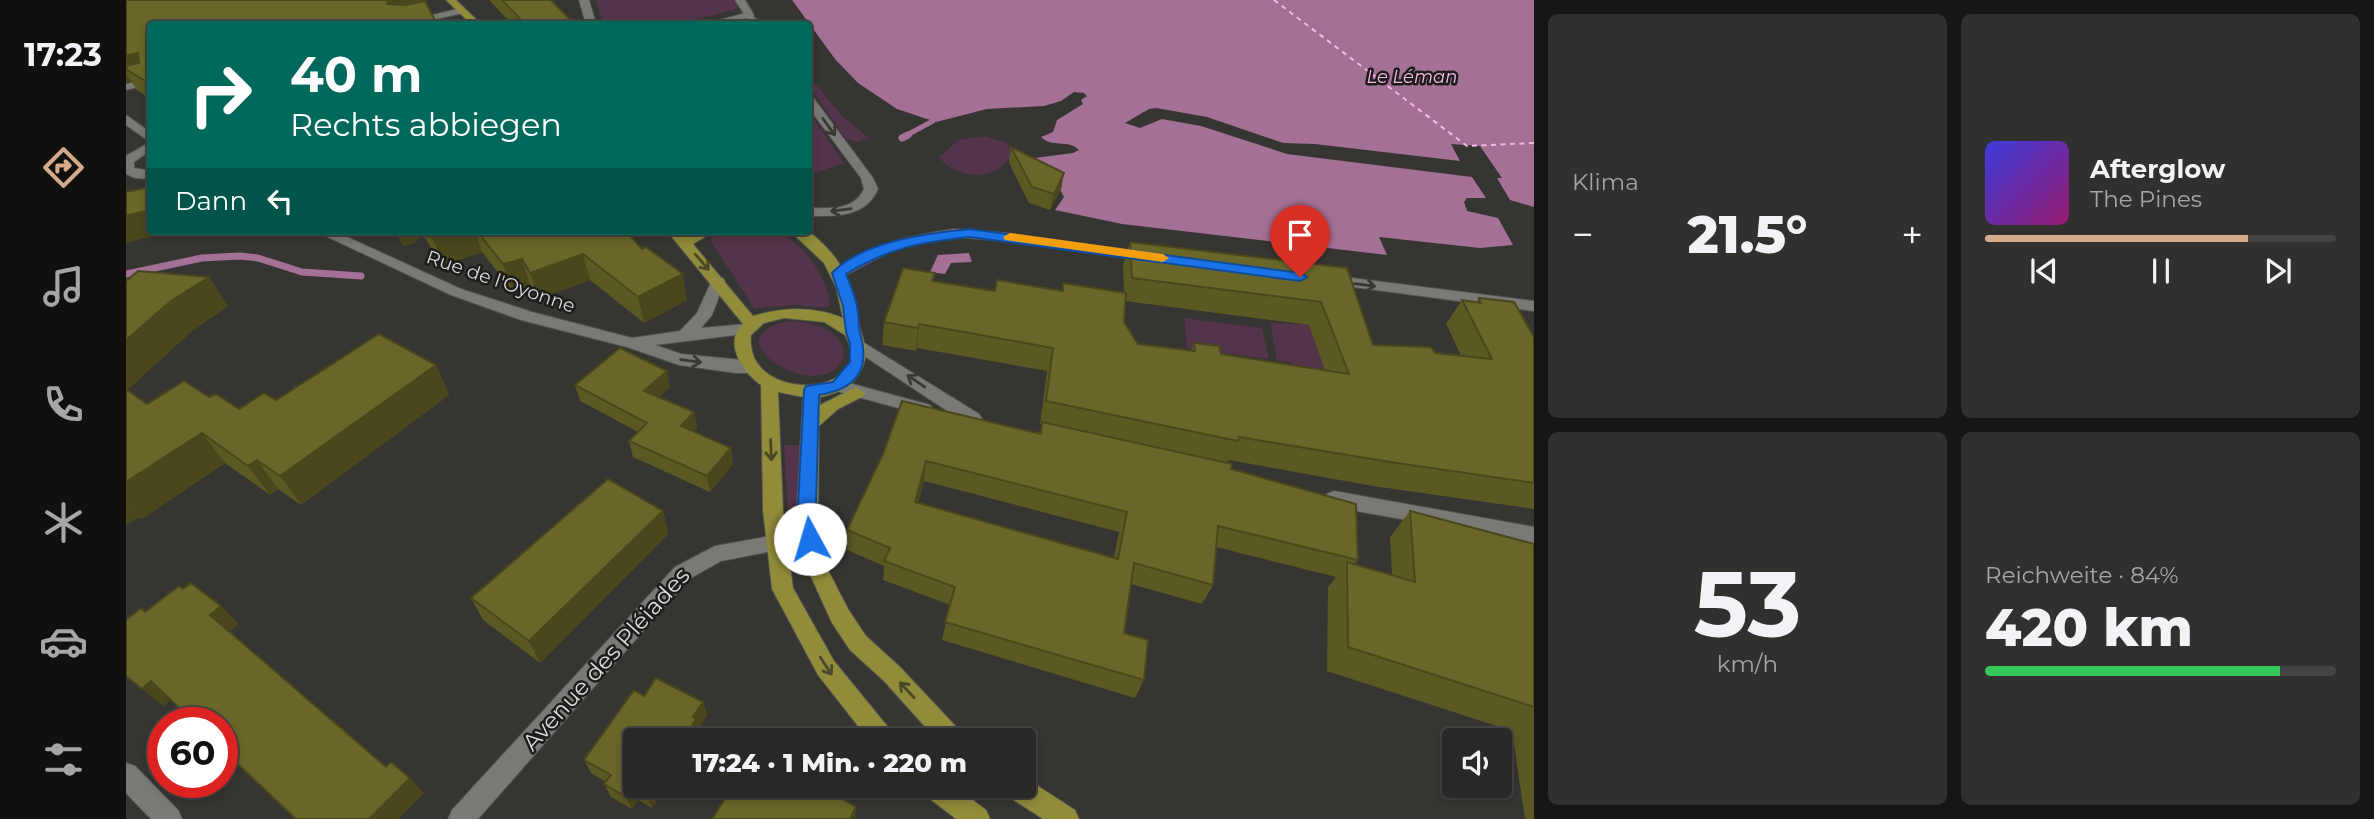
<!DOCTYPE html>
<html lang="de">
<meta charset="utf-8">
<style>
:root{--surface:#282826;--page:#30302e;--text:#f1f3f6;--muted:#a5a6a7;--line:#444443;--accent:#d6ab8b}
body{margin:0;font-family:Montserrat,sans-serif;background:var(--page);color:var(--text);height:100vh;display:flex;flex-direction:column;font-size:26px;white-space:nowrap}
*{box-sizing:border-box;margin:0}
p{font-size:23px;color:var(--muted)}
.icon{flex:none;width:38px;height:38px;fill:none;stroke:currentColor;stroke-width:2;stroke-linecap:round;stroke-linejoin:round}
.map{position:relative;flex:1;overflow:hidden}
.sheet{display:flex;flex-direction:column;gap:14px;padding:14px;background:#161615;width:840px}
.sheet>*{flex:none}
.guide{position:absolute;left:21px;top:21px;width:665px;height:214px;border-radius:7px;box-shadow:0 4px 10px #0003,0 0 0 2px var(--line);background:#00695c;color:#fff;overflow:hidden}
.fabs{position:absolute;left:1316px;top:728px;display:grid;gap:14px}
.fabs a{display:grid;place-items:center;width:70px;height:70px;border-radius:7px;background:var(--surface);box-shadow:0 4px 10px #0003,0 0 0 2px var(--line);font-size:35px}
.speed{position:absolute;left:21px;top:707px;display:flex;gap:14px;font-size:35px;font-weight:700;text-align:center}
.speed>*{display:grid;place-content:center;width:91px;height:91px;border-radius:50%;background:var(--surface);box-shadow:0 4px 10px #0003,0 0 0 2px var(--line);line-height:1}
.speed .limit{border:10px solid #d22;background:#fff;color:#111}
.pin{position:absolute;display:grid;place-items:center;width:60px;height:60px;color:#fff;margin:-72px -30px;border-radius:50% 50% 50% 0;rotate:-45deg;box-shadow:0 0 7px #0007}
.pin .icon{rotate:45deg}
.me{position:absolute;width:77px;margin:-38px;rotate:354deg;stroke-linejoin:round;filter:drop-shadow(0 0 5px #0008)}
.turn{display:flex;align-items:center;gap:24px;height:147px;padding:0 28px;font-size:32px}
.turn .icon{width:91px;height:91px;stroke-width:2.5}
.turn b{display:block;font-size:49px;line-height:60px}
.then{display:flex;align-items:center;height:66px;padding:0 28px;background:#0003;gap:14px;font-size:26px}
.big{font-size:52px;font-weight:800;line-height:1.1}
.sheet .widget{flex:1;display:flex;flex-direction:column;justify-content:center;gap:10px;min-width:0;padding:0 24px;border-radius:10px;background:var(--page)}
.sheet .dial{align-items:center;gap:0}
.dial b{font-size:91px;line-height:1}
.song{display:flex;align-items:center;gap:21px}
.cover{width:84px;height:84px;border-radius:10px;background:linear-gradient(135deg,hsl(240 70% 55%),hsl(320 70% 35%))}
.played{height:7px;border-radius:4px;background:linear-gradient(90deg,var(--accent) 75%,var(--line) 75%)}
.keys{display:flex;justify-content:space-around;direction:ltr}
.heat{display:flex;justify-content:space-between;align-items:center;font-size:38px;direction:ltr}
.charge{height:10px;border-radius:5px;background:linear-gradient(90deg,#34c759 84%,var(--line) 0)}
.sheet .tiles{flex:1;display:grid;gap:14px;grid-template-columns:repeat(2,1fr)}
.trip{position:absolute;left:497px;top:728px;width:413px;height:70px;border-radius:7px;background:var(--surface);box-shadow:0 4px 10px #0003,0 0 0 2px var(--line);font-weight:800;line-height:70px;text-align:center}
main{display:flex;flex:1;min-height:0}
.menu{display:flex;flex-direction:column;width:126px;justify-content:space-around;align-items:center;background:#10100f;color:var(--muted)}
.menu .icon{width:49px;height:49px}
.menu .on{color:var(--accent)}
.menu b{font-size:32px;color:var(--text)}
.map>svg:first-child{display:block}
</style>
<main>
<nav class="menu">
<b>17:23</b>
<svg class="icon on" aria-label="directions" viewBox="0 0 24 24"><path d="M12 3l9 9-9 9-9-9zM9 14v-3h6M13 9l2 2-2 2"/></svg>
<svg class="icon" aria-label="music" viewBox="0 0 24 24"><path d="M9 18V5l10-2v13"/><circle cx="6" cy="18" r="3"/><circle cx="16" cy="16" r="3"/></svg>
<svg class="icon" aria-label="phone" viewBox="0 0 24 24"><path d="M5 4h4l2 5-3 2q2 4 5 5l2-3 5 2v4C11 20 4 13 5 4z"/></svg>
<svg class="icon" aria-label="climate" viewBox="0 0 24 24"><path d="M12 3v18M4 7l16 10M4 17L20 7"/></svg>
<svg class="icon" aria-label="car" viewBox="0 0 24 24"><path d="M5 17H2v-5l4-1 3-4h7l3 4 3 1v5h-3M9 17h6M6 11h13"/><circle cx="7" cy="17" r="2"/><circle cx="17" cy="17" r="2"/></svg>
<svg class="icon" aria-label="filters" viewBox="0 0 24 24"><path d="M4 7h16M4 17h16"/><circle cx="9" cy="7" r="2"/><circle cx="15" cy="17" r="2"/></svg>
</nav>
<div class="map">
<svg width="1408" height="819" viewBox="0 0 1408 819">
<rect width="100%" height="100%" fill="#353532"/>
<g fill="#54344a">
<polygon points="470,0 608,0 612,6 608,10 551,24 477,24"/>
<polygon points="682,75 716,116 743,138 730,142 719,138 683,85"/>
<polygon points="683,112 718,163 683,175 682,175"/>
<path d="M858,136l21,6 7,8 -1,8c-6,5 -12,11 -19,14 -15,8 -44,-1 -53,-15l20,-17z"/>
<path d="M595,231c16,0 34,-2 50,0 28,4 59,48 59,75l-7,2 -26,-3 -43,3 -44,-68z"/>
<polygon points="1058,318 1136,328 1143,359 1061,348"/>
<path d="M665,321c85,5 56,79 -7,47 -12,-6 -21,-13 -26,-26 4,-15 18,-19 33,-21z"/>
<polygon points="1144,323 1185,325 1206,388 1167,371 1166,363 1151,361"/>
<polygon points="658,445 677,445 670,529 663,526"/>
</g>
<g fill="#a57095">
<path d="M666,0h742v207l-24,-7 -13,-22h5l-22,-32 -29,-2 9,17 -145,-17 -32,-1 -76,-26 -51,-9 -7,1 -24,14 15,5 22,-9 39,7 86,28 185,23 14,21h-19l-3,4 3,9 31,7 15,27 -33,3 -101,-11 8,18 -265,-31 -67,-14 9,-13 -9,-17 -21,-9 1,-13 38,-5 6,-3c-10,-11 -28,-2 -38,-13l12,-5 4,-12 26,-16 -2,-4 6,-4 -3,-3 -10,-1 -13,9 -17,5 -57,3 -51,13 -39,-13 -39,-26 -23,-24z"/>
<polygon points="843,253 846,262 825,263 819,274 804,272 812,255"/>
</g>
<g fill="none" stroke-linecap="round" stroke-linejoin="round">
<polyline stroke="#a57095" stroke-width="5" points="779,136 807,121"/>
<g stroke="#a57095" stroke-width="7">
<polyline points="776,138 782,135"/>
<polyline points="0,274 76,258 114,256 132,258 176,272 235,276"/>
</g>
<polyline stroke="#f7b8e3" stroke-width="2" stroke-dasharray="5 4.5" stroke-linecap="butt" points="1148,0 1341,146 1408,143"/>
<defs>
<polygon id="pedestrian" points="609,0 619,0 628,15 626,17 620,17"/>
<g id="minor">
<polygon points="453,0 463,0 470,24 460,24"/>
<polygon points="335,8 340,11 338,13 286,24 270,24"/>
<polygon points="623,12 635,24 625,24 621,18 595,24 579,24"/>
<polygon points="24,78 24,84 0,90 0,84"/>
<path d="M682,95l4,1 61,82 5,11c-13,29 -42,27 -70,27v-8c22,0 46,3 56,-19l-3,-11 -53,-71z"/>
<polygon points="0,115 24,132 24,142 0,125"/>
<polygon points="24,142 24,151 8,162 8,168 24,171 24,179 9,178 0,174 0,156"/>
<path d="M828,229l52,4 142,20 7,4 -7,4 -142,-20 -52,-4 -32,5 -33,10 -45,24h-10l-2,-3c23,-26 88,-39 122,-44z"/>
<polygon points="189,231 208,231 335,289 406,312 506,338 554,331 571,313 587,278 597,278 599,281 586,315 575,328 620,324 626,325 628,329 626,333 529,345 555,354 626,361 634,367 626,373 610,373 553,365 501,347 395,320 325,295"/>
<polygon points="1202,275 1408,301 1408,311 1197,283 1195,280"/>
<polygon points="650,535 657,537 660,543 657,549 595,561 563,579 352,819 322,819 326,810 549,567 589,546"/>
<polygon points="0,763 9,766 52,810 56,819 25,819 0,793"/>
</g>
<g id="tertiary">
<polygon points="732,339 853,414 856,419 853,424 841,424 726,348 724,344"/>
<polygon points="712,380 804,405 807,409 804,413 798,415 706,390 703,386 706,382"/>
<polygon points="1208,491 1408,527 1408,543 1208,507 1201,504 1198,499 1201,494"/>
</g>
<g id="primary">
<polygon points="320,0 330,0 355,24 345,24"/>
<path d="M541,231h14l5,6 11,-6h18l-22,13 60,72c31,-9 60,-10 90,2l-7,-31 -12,-24 -34,-32c5,0 12,-1 16,0 6,2 13,9 17,13 27,25 30,55 38,88 3,10 7,18 3,31 -6,21 -23,30 -44,34v8l36,-18 9,6 -3,4 -24,12 -19,17 -1,100 10,44 20,39 18,27 34,31 61,65 4,8h-28l-53,-59 -34,-31 -18,-27 -24,-53 -10,-44 -1,-21 6,-108 -25,-5 5,118 10,78 41,73 58,71 4,8h-27l-51,-65 -46,-86 -9,-79 -2,-125c-19,-13 -38,-43 -18,-61zM658,318l40,4 21,13c35,62 -101,71 -94,0l13,-12z"/>
<polygon points="898,777 949,810 953,819 917,819 880,795 877,786 898,786"/>
<polygon points="796,786 828,786 860,810 864,819 830,819 799,795"/>
</g>
</defs>
<use href="#pedestrian" stroke="#51514f" stroke-width="2"/>
<use href="#minor" stroke="#51514f" stroke-width="2"/>
<use href="#tertiary" stroke="#51514f" stroke-width="2"/>
<use href="#primary" stroke="#51514f" stroke-width="2"/>
<use href="#pedestrian" fill="#797976" fill-rule="evenodd"/>
<use href="#minor" fill="#797976" fill-rule="evenodd"/>
<use href="#tertiary" fill="#797976" fill-rule="evenodd"/>
<use href="#primary" fill="#908c3a" fill-rule="evenodd"/>
</g>
<g fill="#5a5823" fill-rule="evenodd">
<polygon points="0,0 24,24 24,99 11,90 5,81 0,82"/>
<polygon points="363,0 425,0 448,24 386,24"/>
<polygon points="885,147 938,173 935,189 924,210 903,203 883,163"/>
<polygon points="258,231 500,231 561,300 518,323 464,280 413,299 404,285 386,290 356,252 317,265 296,234 290,242 278,246 269,231 259,234"/>
<path d="M1004,242l217,26 26,77 88,10 -15,-31 16,-24 14,2 3,-4 55,39v172l-161,-23 -144,-26 -2,3 4,6 127,91 -4,5 38,10 -2,-38 20,-26 124,33v275h-9l-13,-88 -185,-60 1,-84 8,-10 -120,-30 -3,38 -11,19 -71,-20 -7,49 20,47 -9,18 -193,-58 8,-35 -67,-25 1,-14 -37,-16v-20l36,-76 156,-20 3,-9 -2,-1 7,-53 -130,-23 -1,3 -34,-6 2,-23 50,-41 61,10h67l1,-8 61,9 -1,-27zM999,301l184,24 16,45 -104,-16 -27,-11 -3,8 -53,-7 -14,-22zM798,481l195,51 -5,25 -196,-54z"/>
<polygon points="83,277 102,306 66,331 1,390 21,404 83,397 113,409 310,365 323,395 175,505 152,489 144,495 99,463 16,519 13,517 0,525 0,281"/>
<polygon points="541,371 544,387 533,397 568,412 571,428 567,432 605,448 607,464 584,492 507,457 503,441 512,432 454,401 449,385"/>
<polygon points="537,511 542,534 414,663 357,620 345,598"/>
<polygon points="518,696 577,702 581,715 572,729 573,733 526,808 512,800 506,809 485,797 478,784 480,782 465,773 458,760"/>
</g>
<g fill="#4a471d">
<polygon points="262,0 297,0 302,13 261,4"/>
<polygon points="12,53 24,74 0,69 0,56"/>
<polygon points="0,73 5,81 0,82"/>
<polygon points="938,173 935,189 924,210 928,194"/>
<polygon points="24,210 24,231 47,231 0,243 0,216"/>
<polygon points="258,231 269,231 259,234"/>
<polygon points="271,231 295,231 296,234 290,242 278,246"/>
<polygon points="333,231 349,231 356,252 317,265 307,239"/>
<polygon points="457,254 464,280 413,299 404,273"/>
<polygon points="396,259 404,285 386,290 377,264"/>
<polygon points="557,274 561,300 518,323 512,297"/>
<polygon points="83,277 102,306 66,331 0,391 0,340 45,301"/>
<polygon points="793,324 791,348 790,351 792,328"/>
<polygon points="310,365 323,395 175,505 154,476"/>
<polygon points="541,371 544,387 522,407 518,391"/>
<polygon points="568,412 571,428 558,442 555,426"/>
<polygon points="76,433 99,463 16,519 0,503 0,482"/>
<polygon points="605,448 607,464 584,492 581,476"/>
<polygon points="131,460 152,489 144,495 122,466"/>
<polygon points="800,461 798,481 787,522 789,502"/>
<polygon points="0,503 13,517 0,525"/>
<polygon points="537,511 542,534 414,663 403,641"/>
<polygon points="95,606 113,624 102,633 84,615"/>
<polygon points="25,681 46,699 37,706 16,689"/>
<polygon points="577,702 581,715 572,729 573,733 569,740 557,740 567,717"/>
<polygon points="284,778 298,793 273,819 243,819"/>
<polygon points="528,786 540,786 526,808 521,796"/>
<polygon points="506,788 512,800 506,809 500,797"/>
<polygon points="730,807 729,819 724,819"/>
</g>
<g fill="#696629" stroke="#4a471d" stroke-width="2" fill-rule="evenodd">
<polygon points="0,0 262,0 261,4 279,5 299,1 311,24 24,24 24,84 0,69 0,66 13,63 12,53 0,56"/>
<polygon points="376,0 425,0 448,24 399,24"/>
<polygon points="885,147 938,173 928,194 906,187"/>
<polygon points="24,187 24,210 0,216 0,192"/>
<polygon points="301,231 333,231 307,239"/>
<polygon points="351,231 500,231 516,249 520,247 557,274 512,297 457,254 404,273 396,259 377,264"/>
<polygon points="1004,242 1221,268 1247,345 1305,347 1309,353 1366,359 1336,300 1355,303 1353,298 1388,302 1408,337 1408,483 1264,462 1113,437 1112,441 920,401 927,348 793,324 792,328 758,322 777,268 809,273 806,281 869,291 871,280 937,291 937,283 1000,293 998,322 1012,344 1069,351 1068,343 1093,346 1095,354 1223,374 1195,302 1006,278"/>
<polygon points="12,271 83,277 45,301 0,340 0,281"/>
<polygon points="253,334 310,365 154,476 131,460 122,466 76,433 0,482 0,389 21,404 58,381 83,397 90,394 113,409 138,393 150,400"/>
<polygon points="494,348 541,371 518,391 568,412 555,426 605,448 581,476 503,441 521,423 449,385"/>
<path d="M776,401l139,33 1,-12 190,42 -1,5 125,35 2,56 -140,-34 -5,59 -79,-22 -10,70 24,7 -4,40 -199,-58 10,-35 -71,-26 6,-13 -43,-18 36,-76zM800,461l201,51 -9,47 -203,-57z"/>
<polygon points="482,479 537,511 403,641 345,598"/>
<polygon points="1284,511 1408,544 1408,707 1222,647 1221,562 1289,582"/>
<polygon points="65,583 95,606 84,615 260,767 265,762 284,778 243,819 170,819 96,749 96,723 69,723 25,681 16,689 0,676 0,620 15,608 19,612 53,586 57,589"/>
<polygon points="530,678 577,702 567,717 570,719 557,740 509,740 509,786 528,786 521,796 506,788 500,797 478,784 485,775 458,760 508,690 518,696"/>
<polygon points="607,786 693,786 730,807 724,819 586,819"/>
</g>
<defs><path id="oneway-shaft" d="M-6 0H5M1.5-3L5.5 0L1.5 3" fill="none" stroke-width="1.6" stroke-linecap="round" stroke-linejoin="round" transform="scale(1.75)"/></defs>
<g stroke="#383836">
<use href="#oneway-shaft" transform="translate(703 127) rotate(54)"/>
<use href="#oneway-shaft" transform="translate(715 210) rotate(172)"/>
<use href="#oneway-shaft" transform="translate(1239 285) rotate(7)"/>
<use href="#oneway-shaft" transform="translate(565 361) rotate(8)"/>
<use href="#oneway-shaft" transform="translate(790 381) rotate(-146)"/>
</g>
<g stroke="#4a4927">
<use href="#oneway-shaft" transform="translate(576 262) rotate(49)"/>
<use href="#oneway-shaft" transform="translate(645 450) rotate(88)"/>
<use href="#oneway-shaft" transform="translate(700 666) rotate(57)"/>
<use href="#oneway-shaft" transform="translate(781 690) rotate(-133)"/>
</g>
<path fill="#1a73e8" stroke="#114b97" stroke-width="2" d="M844,229l330,44 7,4 -7,4 -330,-44c-49,5 -81,11 -124,37 4,10 9,21 11,32 2,9 1,19 3,27 11,37 -4,56 -41,62l-3,110 4,34 -3,6 -7,2 -6,-2 -6,-40 6,-115 2,-4 27,-4 17,-20v-18l-4,-12 -3,-26 -11,-33c30,-32 97,-40 138,-44z"/>
<polygon fill="#f59e0b" points="884,233 1037,254 1043,258 1037,262 879,240 877,237"/>
<g text-anchor="middle" stroke-width="5" stroke-linejoin="round" paint-order="stroke">
<g font-size="18" font-style="italic" fill="#f7b8e3" stroke="#1c1c1b">
<text x="1286" y="83">Le Léman</text>
</g>
<g font-size="19" fill="#d9d9d7" stroke="#1c1c1b">
<text transform="translate(375 281) rotate(19)" y="7">Rue de l'Oyonne</text>
</g>
<g font-size="23" fill="#d9d9d7" stroke="#1c1c1b">
<text transform="translate(480 659) rotate(-48)" y="8">Avenue des Pléiades</text>
</g>
</g>
</svg>
<div class="fabs">
<a><svg class="icon" aria-label="sound" viewBox="0 0 24 24"><path d="M4 9h4l5-4v14l-5-4H4zM17 9q2 3 0 6"/></svg></a>
</div>
<div class="speed"><div class="limit">60</div></div>
<div class="pin" style="left:1174px;top:277px;background:#d93025"><svg class="icon" aria-label="arrive" viewBox="0 0 24 24"><path d="M6 21V4h12l-3 4 3 4H6"/></svg></div>
<svg class="me" style="left:684px;top:539px" viewBox="-20 -20 40 40"><circle r="19" fill="#fff"/><path d="M0-13L10 11 0 6-10 11z" fill="#1a73e8"/></svg>
<div class="trip">17:24 · 1 Min. · 220 m</div>
<div class="guide">
<div class="turn"><svg class="icon" aria-label="right" viewBox="0 0 24 24"><path d="M7 20v-9h11M14 6l5 5-5 5"/></svg><div><b>40 m</b>Rechts abbiegen</div></div>
<div class="then">Dann<svg class="icon" aria-label="left" viewBox="0 0 24 24"><path d="M17 20v-9H6M10 6l-5 5 5 5"/></svg></div>
</div>
</div>
<section class="sheet">
<div class="tiles">
<div class="widget"><p>Klima</p>
<div class="heat"><a>−</a><b class="big">21.5°</b><a>+</a></div>
</div>
<div class="widget">
<div class="song"><i class="cover"></i><div><b>Afterglow</b><p>The Pines</p></div></div>
<div class="played"></div>
<div class="keys"><svg class="icon" aria-label="previous" viewBox="0 0 24 24"><path d="M18 5L8 12l10 7zM5 5v14"/></svg><svg class="icon" aria-label="pause" viewBox="0 0 24 24"><path d="M8 5v14M16 5v14"/></svg><svg class="icon" aria-label="next" viewBox="0 0 24 24"><path d="M6 5l10 7-10 7zM19 5v14"/></svg></div>
</div>
<div class="widget dial"><b>53</b><p>km/h</p></div>
<div class="widget"><p>Reichweite · 84%</p><b class="big">420 km</b><div class="charge"></div></div>
</div>
</section>
</main>
